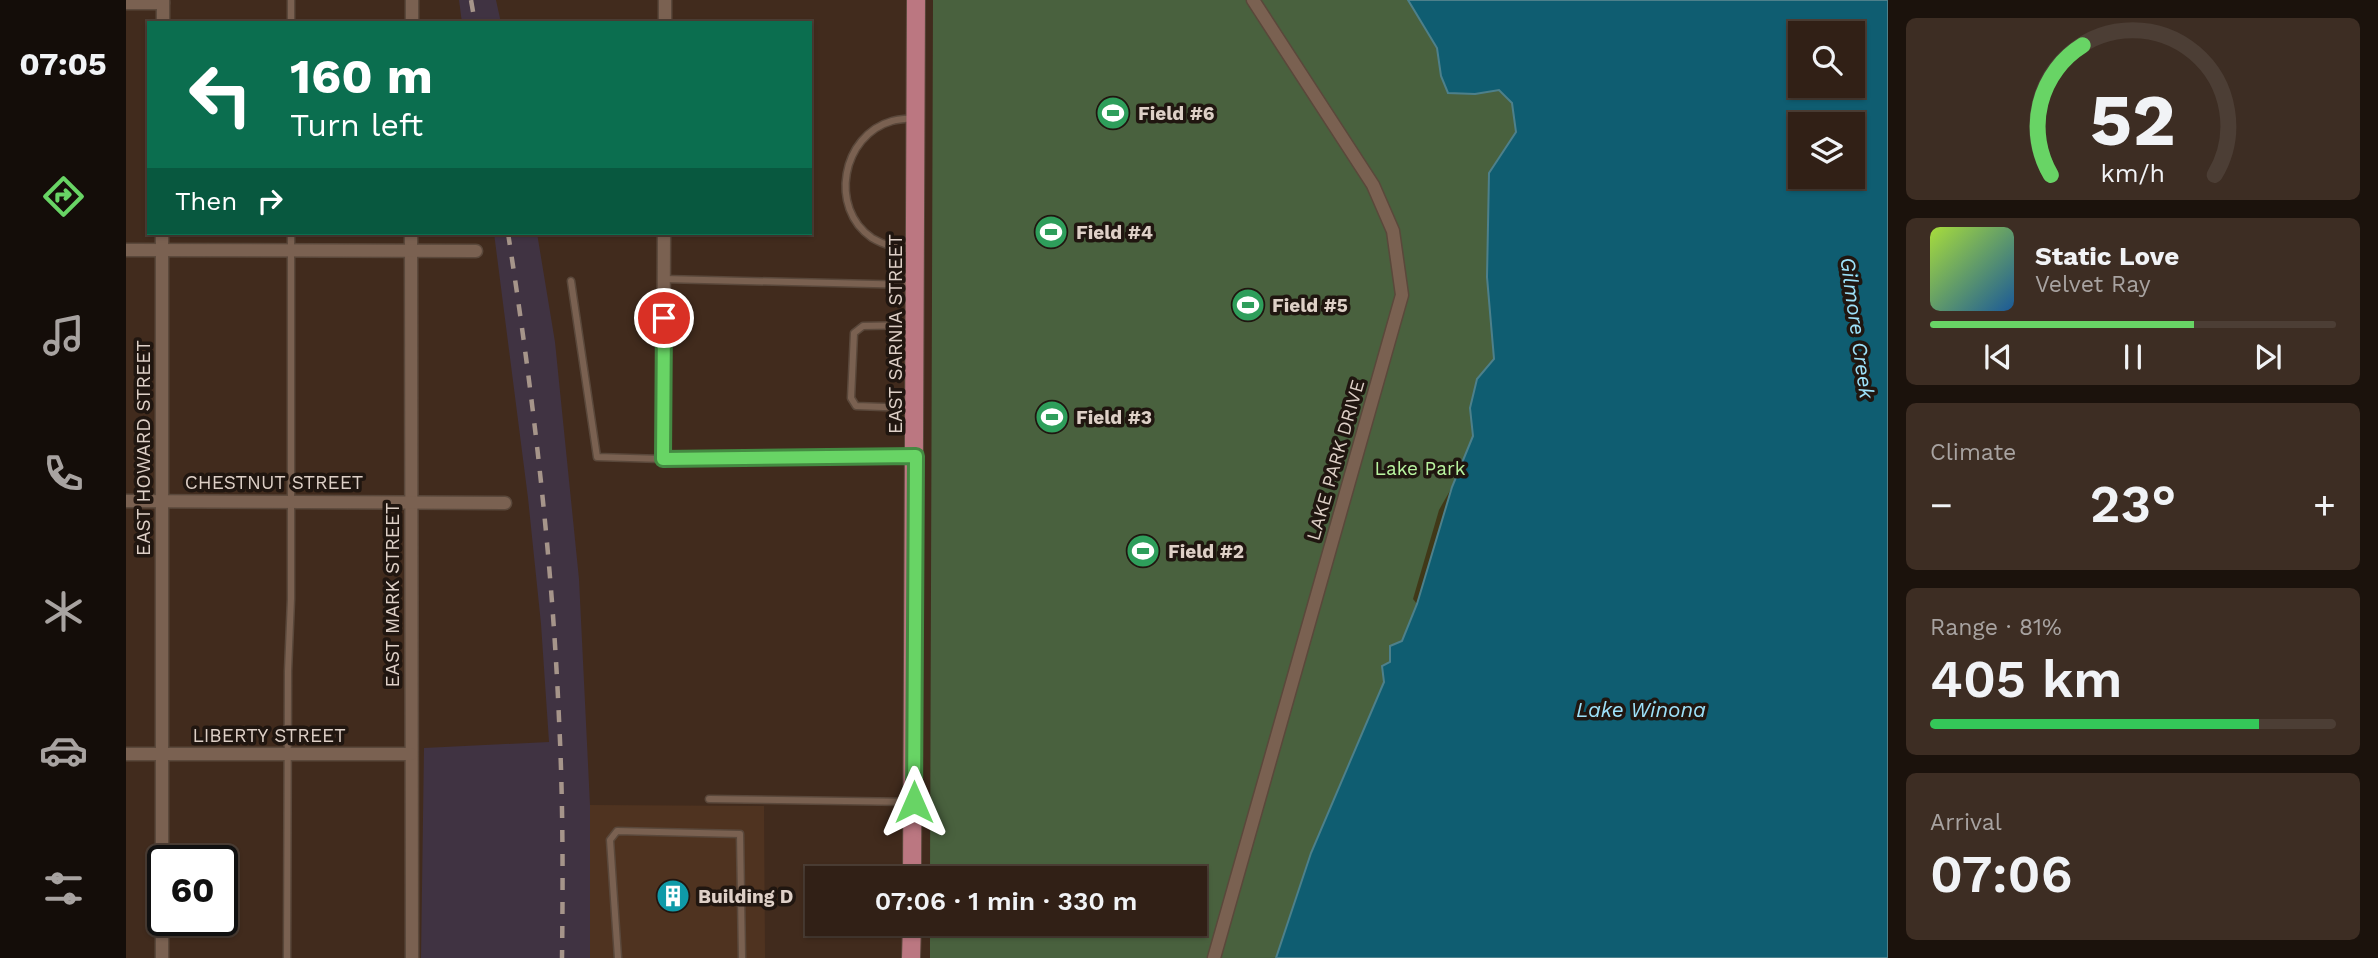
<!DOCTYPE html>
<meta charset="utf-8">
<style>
:root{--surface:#312016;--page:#3d2d23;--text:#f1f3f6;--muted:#a8a3a1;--line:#4c3e35;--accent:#68d465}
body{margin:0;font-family:"Work Sans",sans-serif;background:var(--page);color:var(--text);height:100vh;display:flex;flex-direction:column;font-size:26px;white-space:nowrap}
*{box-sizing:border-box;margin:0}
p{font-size:23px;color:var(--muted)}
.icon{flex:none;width:38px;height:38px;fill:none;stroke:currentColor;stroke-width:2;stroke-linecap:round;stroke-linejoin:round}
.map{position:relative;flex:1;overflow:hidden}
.drawer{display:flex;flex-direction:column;gap:18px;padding:18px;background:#1b120c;width:490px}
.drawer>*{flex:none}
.banner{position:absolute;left:21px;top:21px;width:665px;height:214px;border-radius:0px;box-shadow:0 2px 5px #0004,0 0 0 2px var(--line);background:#0b6e4f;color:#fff;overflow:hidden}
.buttons{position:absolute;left:1662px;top:21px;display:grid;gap:14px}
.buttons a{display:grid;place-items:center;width:77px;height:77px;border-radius:0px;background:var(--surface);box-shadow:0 2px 5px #0004,0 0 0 2px var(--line);font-size:35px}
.speed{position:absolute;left:21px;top:845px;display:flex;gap:14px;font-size:35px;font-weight:700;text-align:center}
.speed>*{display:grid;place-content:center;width:91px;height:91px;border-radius:50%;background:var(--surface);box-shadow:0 2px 5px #0004,0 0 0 2px var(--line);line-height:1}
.speed .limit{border:4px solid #111;border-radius:10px;background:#fff;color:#111}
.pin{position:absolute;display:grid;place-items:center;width:60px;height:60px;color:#fff;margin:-30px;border:4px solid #fff;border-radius:50%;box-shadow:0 2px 7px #0007}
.me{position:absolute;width:77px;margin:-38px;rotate:0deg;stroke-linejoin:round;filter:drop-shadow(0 0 5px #0008)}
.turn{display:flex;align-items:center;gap:24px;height:147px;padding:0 28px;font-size:32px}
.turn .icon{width:91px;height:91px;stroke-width:2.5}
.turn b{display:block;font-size:49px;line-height:60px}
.then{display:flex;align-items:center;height:66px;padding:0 28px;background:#0003;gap:14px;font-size:26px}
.big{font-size:52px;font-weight:600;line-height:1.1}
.drawer .tile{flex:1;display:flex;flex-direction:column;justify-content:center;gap:10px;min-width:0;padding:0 24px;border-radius:10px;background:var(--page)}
.drawer .dial{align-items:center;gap:0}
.dial svg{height:182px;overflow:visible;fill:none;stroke:var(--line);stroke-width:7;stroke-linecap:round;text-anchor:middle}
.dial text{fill:var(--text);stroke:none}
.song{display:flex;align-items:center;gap:21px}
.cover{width:84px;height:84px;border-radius:10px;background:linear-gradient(135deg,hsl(80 70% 55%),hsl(210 70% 35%))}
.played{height:7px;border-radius:4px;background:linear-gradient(90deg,var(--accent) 65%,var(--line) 65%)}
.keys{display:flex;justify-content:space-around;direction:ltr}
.heat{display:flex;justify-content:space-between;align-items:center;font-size:38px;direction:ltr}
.charge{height:10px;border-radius:5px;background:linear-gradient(90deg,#34c759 81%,var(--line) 0)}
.trip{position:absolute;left:679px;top:866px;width:402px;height:70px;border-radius:0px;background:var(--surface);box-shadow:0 2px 5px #0004,0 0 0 2px var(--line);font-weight:600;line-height:70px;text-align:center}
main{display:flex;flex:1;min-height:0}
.tabs{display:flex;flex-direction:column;width:126px;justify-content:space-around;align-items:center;background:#140d09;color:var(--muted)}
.tabs .icon{width:49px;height:49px}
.tabs .selected{color:var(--accent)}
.tabs b{font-size:32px;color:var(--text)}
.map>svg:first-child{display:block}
</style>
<main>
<nav class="tabs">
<b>07:05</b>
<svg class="icon selected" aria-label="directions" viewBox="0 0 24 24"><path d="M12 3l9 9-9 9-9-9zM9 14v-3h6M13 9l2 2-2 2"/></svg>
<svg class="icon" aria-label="music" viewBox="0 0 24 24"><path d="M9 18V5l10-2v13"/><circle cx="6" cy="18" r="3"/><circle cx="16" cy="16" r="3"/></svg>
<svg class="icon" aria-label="phone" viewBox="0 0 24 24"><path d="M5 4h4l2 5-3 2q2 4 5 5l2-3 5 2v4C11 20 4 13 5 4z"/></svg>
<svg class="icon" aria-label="climate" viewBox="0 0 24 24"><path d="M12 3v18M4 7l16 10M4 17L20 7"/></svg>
<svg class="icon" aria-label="car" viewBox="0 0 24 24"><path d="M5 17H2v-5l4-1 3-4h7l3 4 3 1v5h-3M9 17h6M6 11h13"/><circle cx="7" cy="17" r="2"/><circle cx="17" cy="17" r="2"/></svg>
<svg class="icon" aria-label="filters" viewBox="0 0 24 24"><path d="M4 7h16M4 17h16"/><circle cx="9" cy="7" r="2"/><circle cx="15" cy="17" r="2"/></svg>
</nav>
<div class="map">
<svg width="1762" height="958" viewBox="0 0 1762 958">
<rect width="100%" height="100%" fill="#412b1d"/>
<polygon fill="#4f3320" points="464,805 638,806 639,958 463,958"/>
<g fill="#403342">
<polygon points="333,0 370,0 375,23 336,23"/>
<polygon points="368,233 411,233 429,342 453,579 464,805 464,958 295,958 298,748 423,742 415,624 402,498"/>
</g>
<path fill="#49613e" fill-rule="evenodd" d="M807,0h955v958h-958v-34h265v-46h-265zM1675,33h52v53h-52zM1675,124h52v53h-52z"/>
<polygon fill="#403818" points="1326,487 1322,501 1291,604 1287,599 1313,510"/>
<path fill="#0f5d71" stroke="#4d808b" stroke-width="2" fill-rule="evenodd" d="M1282,0h480v958h-612l35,-105 73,-171 -2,-16 8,-4v-16l12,-5 15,-37 35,-117 21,-51 -3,-28 7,-29 17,-20 -7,-82 2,-104 27,-41 -4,-29 -13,-13 -24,4 -27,-1 -7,-17 -4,-28zM1675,33h52v53h-52zM1675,124h52v53h-52z"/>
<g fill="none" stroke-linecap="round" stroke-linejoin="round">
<defs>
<g id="service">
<polyline points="165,23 165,0"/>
<path d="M788,250c-16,-2 -29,-4 -42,-12 -44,-30 -30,-103 20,-117 7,-2 15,-2 22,-3"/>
<polyline points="538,279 788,285"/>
<polyline points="445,281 471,457 537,459 788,456"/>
<polyline points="785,408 730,406 725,398 728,333 737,326 788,325"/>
<polyline points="583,799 786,802"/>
<polyline points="161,958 162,671 165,599 165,233"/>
<polyline points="492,958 484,840 491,831 614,834 616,958"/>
</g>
<g id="minor">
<polyline points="0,3 37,3"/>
<polyline points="37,23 37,0"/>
<polyline points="286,23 286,0"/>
<polyline points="539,23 539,0"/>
<polyline points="285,233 286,958"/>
<polyline points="0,250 350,251"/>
<polyline points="537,459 538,233"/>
<polyline points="0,501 379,503"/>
<polyline points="0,754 285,754"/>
<polyline points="36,958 36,233"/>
<polyline points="1088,958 1276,295 1267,231 1247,185 1127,0"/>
</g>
<g id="primary">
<polyline points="786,878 790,0"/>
<polyline points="785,958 786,924"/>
</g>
</defs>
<use href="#service" stroke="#5a483b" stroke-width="9"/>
<use href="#minor" stroke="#5a483b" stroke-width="15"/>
<use href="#primary" stroke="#5a483b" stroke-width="20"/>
<use href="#service" stroke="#7a6151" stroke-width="6"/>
<use href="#minor" stroke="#7a6151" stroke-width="12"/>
<use href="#primary" stroke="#bb7781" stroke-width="18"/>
<g stroke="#a6958a" stroke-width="4.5" stroke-dasharray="12 12" stroke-linecap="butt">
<polyline points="345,0 349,23"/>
<path d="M382,233c25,161 44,323 51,486 4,79 4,159 3,239"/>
</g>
</g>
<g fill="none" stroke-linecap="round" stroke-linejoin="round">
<defs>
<polyline id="route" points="538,318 537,459 790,456 788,802"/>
</defs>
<use href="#route" stroke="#448a42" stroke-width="18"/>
<use href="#route" stroke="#68d465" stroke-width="12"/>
</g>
<defs>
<symbol id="stadium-disc" viewBox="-11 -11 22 22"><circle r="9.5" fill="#2e9e5b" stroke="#201610"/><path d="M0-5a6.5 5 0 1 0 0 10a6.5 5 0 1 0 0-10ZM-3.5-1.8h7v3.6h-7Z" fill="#fff"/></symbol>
<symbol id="building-disc" viewBox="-11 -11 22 22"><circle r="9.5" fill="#0f9aa8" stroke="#201610"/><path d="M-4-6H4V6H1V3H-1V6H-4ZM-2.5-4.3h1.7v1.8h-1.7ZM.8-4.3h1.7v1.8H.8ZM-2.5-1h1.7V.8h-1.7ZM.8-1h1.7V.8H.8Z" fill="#fff"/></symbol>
</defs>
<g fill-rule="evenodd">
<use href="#stadium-disc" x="968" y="94" width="38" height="38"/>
<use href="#stadium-disc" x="906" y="213" width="38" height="38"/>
<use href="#stadium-disc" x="1103" y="286" width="38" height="38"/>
<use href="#stadium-disc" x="907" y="398" width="38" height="38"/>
<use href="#stadium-disc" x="998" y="532" width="38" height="38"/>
<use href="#building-disc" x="528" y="877" width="38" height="38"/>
</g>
<g text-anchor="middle" stroke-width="7" stroke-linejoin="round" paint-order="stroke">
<g font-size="19" font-weight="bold" fill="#ded0c7" stroke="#201610" text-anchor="start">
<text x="1012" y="120">Field #6</text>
<text x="950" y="239">Field #4</text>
<text x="1146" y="312">Field #5</text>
<text x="950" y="424">Field #3</text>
<text x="1042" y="558">Field #2</text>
<text x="572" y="903">Building D</text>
</g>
<g font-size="19" fill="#ded0c7" stroke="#201610">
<text transform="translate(769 334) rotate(-90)" y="7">EAST SARNIA STREET</text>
<text transform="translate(17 448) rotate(-90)" y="7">EAST HOWARD STREET</text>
<text transform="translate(1209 460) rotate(-74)" y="7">LAKE PARK DRIVE</text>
<text x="148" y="489">CHESTNUT STREET</text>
<text transform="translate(266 595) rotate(-90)" y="7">EAST MARK STREET</text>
<text x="143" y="742">LIBERTY STREET</text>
</g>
<g font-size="19" fill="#b9f4a0" stroke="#201610">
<text x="1294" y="475">Lake Park</text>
</g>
<g font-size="21" font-style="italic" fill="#9ee2fa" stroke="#201610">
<text transform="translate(1731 328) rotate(82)" y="7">Gilmore Creek</text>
<text x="1515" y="717">Lake Winona</text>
</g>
</g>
</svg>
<div class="buttons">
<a><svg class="icon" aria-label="search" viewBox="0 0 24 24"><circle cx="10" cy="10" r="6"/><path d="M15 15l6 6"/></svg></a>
<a><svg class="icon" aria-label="layers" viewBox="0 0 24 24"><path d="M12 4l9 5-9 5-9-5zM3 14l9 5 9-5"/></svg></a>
</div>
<div class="speed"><div class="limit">60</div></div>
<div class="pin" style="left:538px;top:318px;background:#d93025"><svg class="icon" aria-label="arrive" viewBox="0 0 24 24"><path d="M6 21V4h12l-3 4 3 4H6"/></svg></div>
<svg class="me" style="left:788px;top:802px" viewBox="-20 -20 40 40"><path d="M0-17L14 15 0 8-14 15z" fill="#68d465" stroke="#fff" stroke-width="4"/></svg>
<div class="trip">07:06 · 1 min · 330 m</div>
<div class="banner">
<div class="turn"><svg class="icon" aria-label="left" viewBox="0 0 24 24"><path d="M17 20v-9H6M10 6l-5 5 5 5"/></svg><div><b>160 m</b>Turn left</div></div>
<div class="then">Then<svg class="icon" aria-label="right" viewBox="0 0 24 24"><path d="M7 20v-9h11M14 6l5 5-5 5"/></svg></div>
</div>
</div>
<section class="drawer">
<div class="tile dial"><svg viewBox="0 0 100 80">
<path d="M14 69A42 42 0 1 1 86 69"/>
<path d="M14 69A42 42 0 0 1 28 12" stroke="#68d465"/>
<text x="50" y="56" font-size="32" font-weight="700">52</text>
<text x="50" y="72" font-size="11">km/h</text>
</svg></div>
<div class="tile">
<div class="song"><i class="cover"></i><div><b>Static Love</b><p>Velvet Ray</p></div></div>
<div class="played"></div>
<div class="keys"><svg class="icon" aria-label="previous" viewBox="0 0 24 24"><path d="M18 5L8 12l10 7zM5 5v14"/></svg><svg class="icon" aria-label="pause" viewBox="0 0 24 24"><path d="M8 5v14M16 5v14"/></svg><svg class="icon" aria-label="next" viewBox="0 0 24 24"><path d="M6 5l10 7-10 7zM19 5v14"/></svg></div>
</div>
<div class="tile"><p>Climate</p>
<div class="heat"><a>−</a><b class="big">23°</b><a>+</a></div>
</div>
<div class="tile"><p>Range · 81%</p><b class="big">405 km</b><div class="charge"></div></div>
<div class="tile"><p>Arrival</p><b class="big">07:06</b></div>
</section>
</main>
